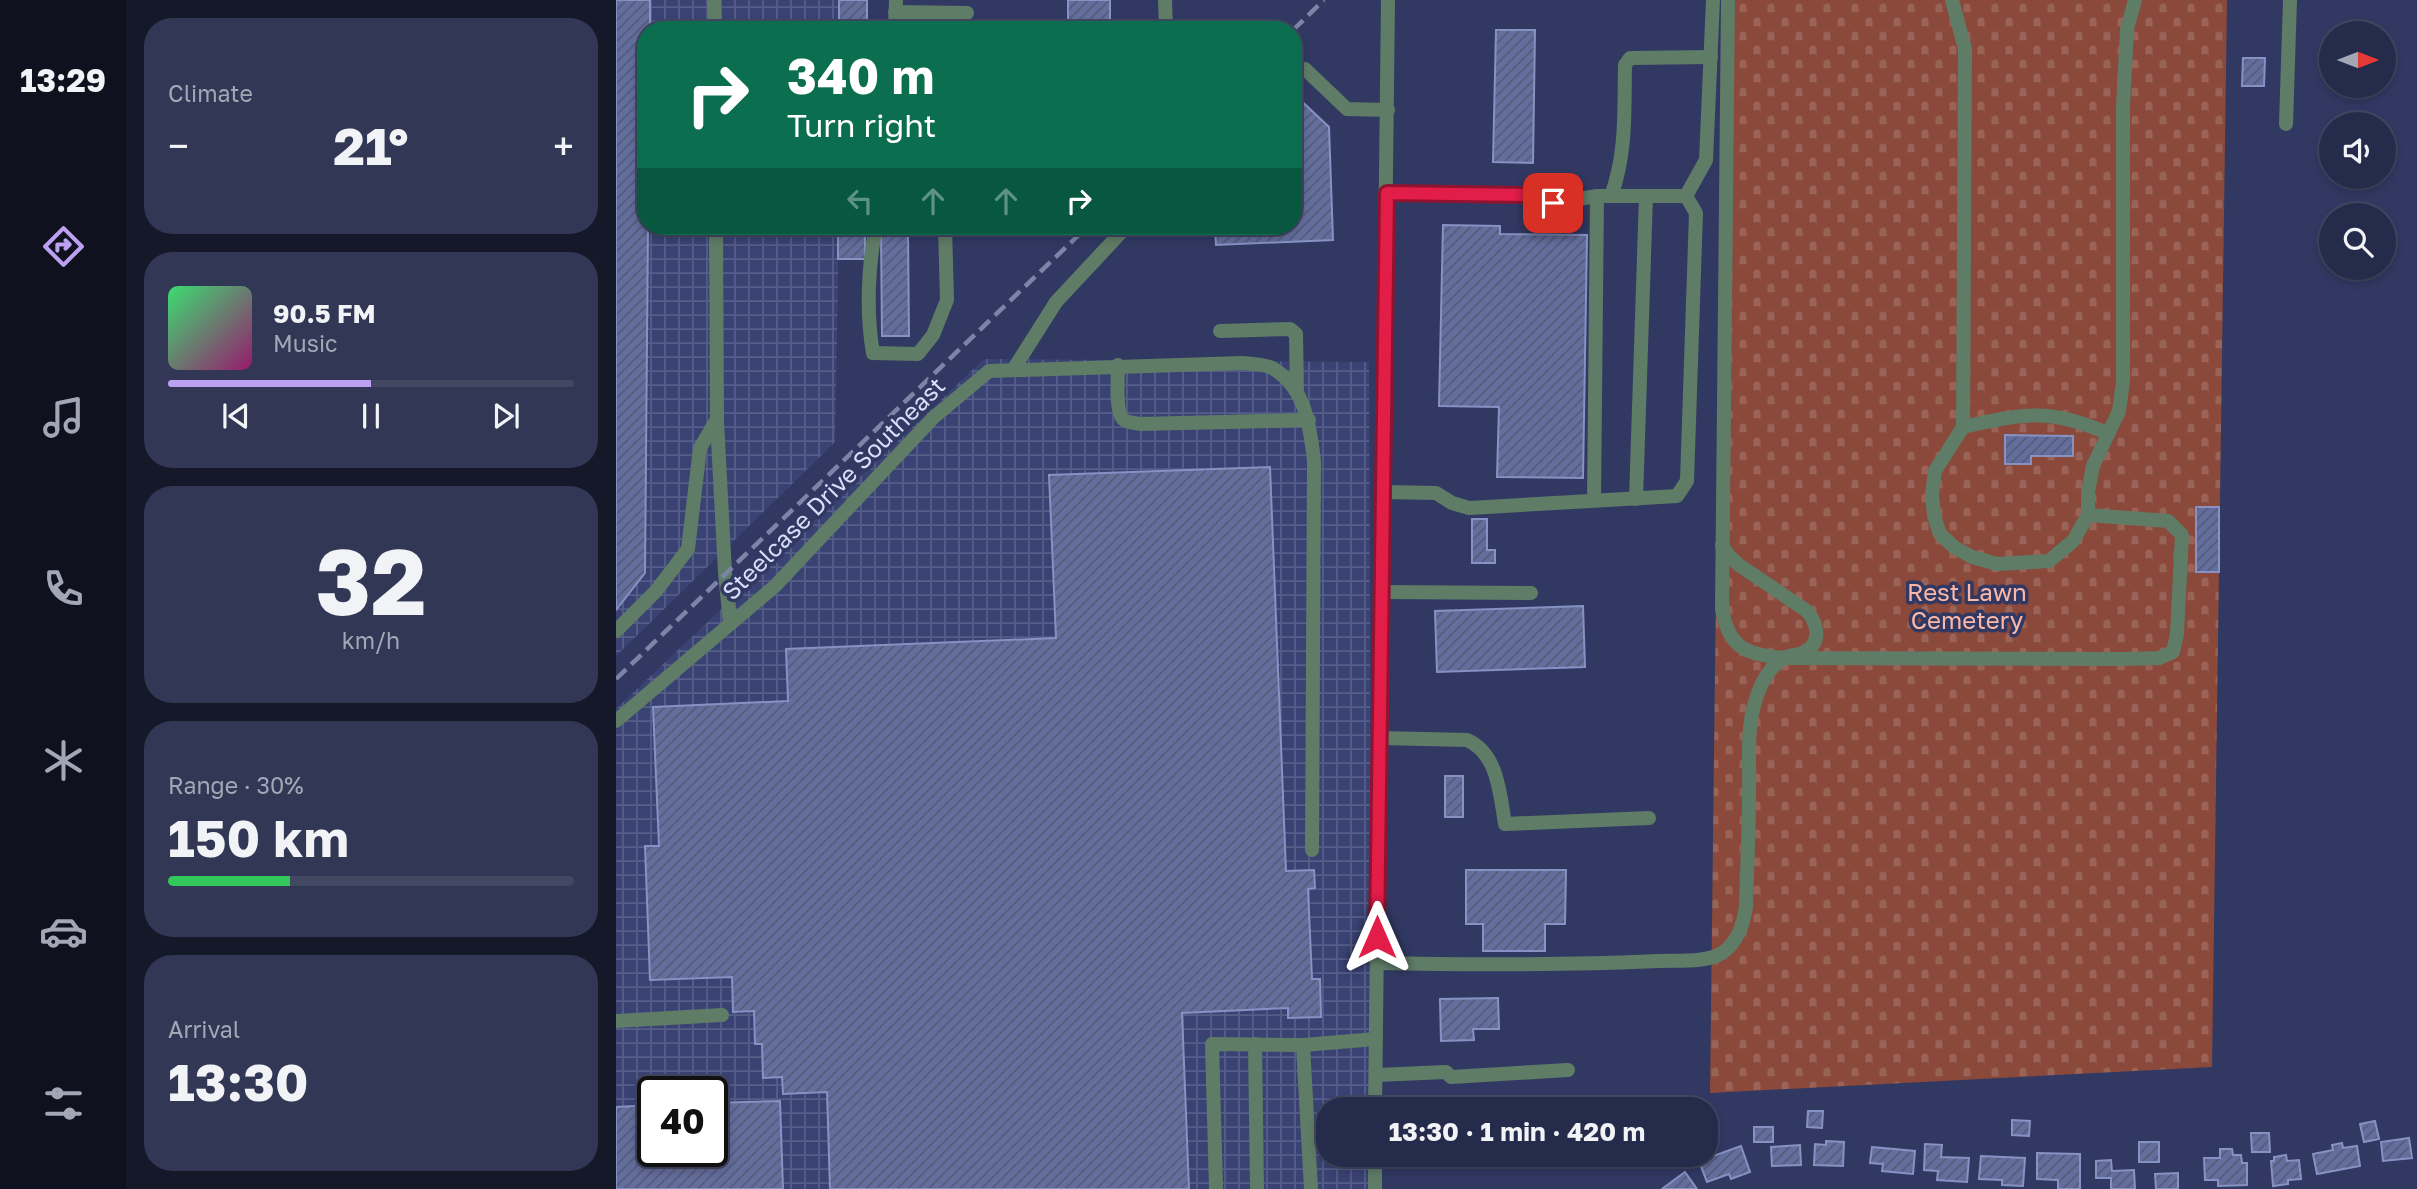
<!DOCTYPE html>
<meta charset="utf-8">
<style>
:root{--surface:#252b4a;--page:#313754;--text:#f1f3f6;--muted:#a3a7b5;--line:#424762;--accent:#bca0f2}
body{margin:0;font-family:"Golos Text",sans-serif;background:var(--page);color:var(--text);height:100vh;display:flex;flex-direction:column;font-size:26px;white-space:nowrap}
*{box-sizing:border-box;margin:0}
p{font-size:23px;color:var(--muted)}
.icon{flex:none;width:38px;height:38px;fill:none;stroke:currentColor;stroke-width:2;stroke-linecap:round;stroke-linejoin:round}
.map{position:relative;flex:1;overflow:hidden}
.sheet{display:flex;flex-direction:column;gap:18px;padding:18px;background:#141829;width:490px}
.sheet>*{flex:none}
.top-card{position:absolute;left:21px;top:21px;width:665px;height:214px;border-radius:28px;box-shadow:0 4px 10px #0003,0 0 0 2px var(--line);background:#0b6e4f;color:#fff;overflow:hidden}
.needle{width:46px;rotate:90deg}
.controls{position:absolute;left:1703px;top:21px;display:grid;gap:14px}
.controls a{display:grid;place-items:center;width:77px;height:77px;border-radius:50%;background:var(--surface);box-shadow:0 4px 10px #0003,0 0 0 2px var(--line);font-size:35px}
.speed{position:absolute;left:21px;top:1076px;display:flex;gap:14px;font-size:35px;font-weight:700;text-align:center}
.speed>*{display:grid;place-content:center;width:91px;height:91px;border-radius:50%;background:var(--surface);box-shadow:0 4px 10px #0003,0 0 0 2px var(--line);line-height:1}
.speed .limit{border:4px solid #111;border-radius:10px;background:#fff;color:#111}
.pin{position:absolute;display:grid;place-items:center;width:60px;height:60px;color:#fff;margin:-30px;border-radius:14px;box-shadow:0 4px 10px #0006}
.me{position:absolute;width:77px;margin:-38px;rotate:0deg;stroke-linejoin:round;filter:drop-shadow(0 0 5px #0008)}
.turn{display:flex;align-items:center;gap:24px;height:147px;padding:0 35px;font-size:32px}
.turn .icon{width:91px;height:91px;stroke-width:2.5}
.turn b{display:block;font-size:49px;line-height:60px}
.lanes{display:flex;align-items:center;height:66px;padding:0 35px;background:#0003;justify-content:center;gap:35px;direction:ltr}
.lanes .off{opacity:.35}
.big{font-size:52px;font-weight:700;line-height:1.1}
.sheet .tile{flex:1;display:flex;flex-direction:column;justify-content:center;gap:10px;min-width:0;padding:0 24px;border-radius:28px;background:var(--page)}
.sheet .dial{align-items:center;gap:0}
.dial b{font-size:91px;line-height:1}
.song{display:flex;align-items:center;gap:21px}
.cover{width:84px;height:84px;border-radius:10px;background:linear-gradient(135deg,hsl(140 70% 55%),hsl(320 70% 35%))}
.played{height:7px;border-radius:4px;background:linear-gradient(90deg,var(--accent) 50%,var(--line) 50%)}
.keys{display:flex;justify-content:space-around;direction:ltr}
.heat{display:flex;justify-content:space-between;align-items:center;font-size:38px;direction:ltr}
.charge{height:10px;border-radius:5px;background:linear-gradient(90deg,#34c759 30%,var(--line) 0)}
.trip{position:absolute;left:700px;top:1097px;width:402px;height:70px;border-radius:28px;background:var(--surface);box-shadow:0 4px 10px #0003,0 0 0 2px var(--line);font-weight:700;line-height:70px;text-align:center}
main{display:flex;flex:1;min-height:0}
.dock{display:flex;flex-direction:column;width:126px;justify-content:space-around;align-items:center;background:#0f111e;color:var(--muted)}
.dock .icon{width:49px;height:49px}
.dock .selected{color:var(--accent)}
.dock b{font-size:32px;color:var(--text)}
.map>svg:first-child{display:block}
</style>
<main>
<nav class="dock">
<b>13:29</b>
<svg class="icon selected" aria-label="directions" viewBox="0 0 24 24"><path d="M12 3l9 9-9 9-9-9zM9 14v-3h6M13 9l2 2-2 2"/></svg>
<svg class="icon" aria-label="music" viewBox="0 0 24 24"><path d="M9 18V5l10-2v13"/><circle cx="6" cy="18" r="3"/><circle cx="16" cy="16" r="3"/></svg>
<svg class="icon" aria-label="phone" viewBox="0 0 24 24"><path d="M5 4h4l2 5-3 2q2 4 5 5l2-3 5 2v4C11 20 4 13 5 4z"/></svg>
<svg class="icon" aria-label="climate" viewBox="0 0 24 24"><path d="M12 3v18M4 7l16 10M4 17L20 7"/></svg>
<svg class="icon" aria-label="car" viewBox="0 0 24 24"><path d="M5 17H2v-5l4-1 3-4h7l3 4 3 1v5h-3M9 17h6M6 11h13"/><circle cx="7" cy="17" r="2"/><circle cx="17" cy="17" r="2"/></svg>
<svg class="icon" aria-label="filters" viewBox="0 0 24 24"><path d="M4 7h16M4 17h16"/><circle cx="9" cy="7" r="2"/><circle cx="15" cy="17" r="2"/></svg>
</nav>
<section class="sheet">
<div class="tile"><p>Climate</p>
<div class="heat"><a>−</a><b class="big">21°</b><a>+</a></div>
</div>
<div class="tile">
<div class="song"><i class="cover"></i><div><b>90.5 FM</b><p>Music</p></div></div>
<div class="played"></div>
<div class="keys"><svg class="icon" aria-label="previous" viewBox="0 0 24 24"><path d="M18 5L8 12l10 7zM5 5v14"/></svg><svg class="icon" aria-label="pause" viewBox="0 0 24 24"><path d="M8 5v14M16 5v14"/></svg><svg class="icon" aria-label="next" viewBox="0 0 24 24"><path d="M6 5l10 7-10 7zM19 5v14"/></svg></div>
</div>
<div class="tile dial"><b>32</b><p>km/h</p></div>
<div class="tile"><p>Range · 30%</p><b class="big">150 km</b><div class="charge"></div></div>
<div class="tile"><p>Arrival</p><b class="big">13:30</b></div>
</section>
<div class="map">
<svg width="1801" height="1189" viewBox="0 0 1801 1189">
<defs>
<pattern id="industrial-grid" width="8" height="8" patternUnits="userSpaceOnUse" patternTransform="scale(1.75)"><rect width="8" height="8" fill="#394273"/><path d="M0 4h8M4 0v8" fill="none" stroke="#555d88"/></pattern>
<pattern id="cemetery-stones" width="16" height="16" patternUnits="userSpaceOnUse" patternTransform="scale(1.75)"><rect width="16" height="16" fill="#8a493b"/><path d="M2 7V4a2 2 0 0 1 4 0v3zM10 15v-3a2 2 0 0 1 4 0v3z" fill="#9a6358"/></pattern>
<pattern id="building-hatch" width="6" height="6" patternUnits="userSpaceOnUse" patternTransform="scale(1.75)"><rect width="6" height="6" fill="#646e9d"/><path d="M-1 1l2-2M0 6l6-6M5 7l2-2" fill="none" stroke="#545b78"/></pattern>
</defs>
<rect width="100%" height="100%" fill="#313963"/>
<g fill="url(#industrial-grid)" fill-rule="evenodd">
<polygon points="0,0 227,0 227,30 30,30 30,226 223,226 219,442 0,656"/>
<path d="M368,359l385,3 3,747 -44,1v45h44v34h-756v-480zM37,1092h59v60h-59z"/>
</g>
<polygon fill="url(#cemetery-stones)" points="1118,0 1611,0 1596,1067 1094,1093 1100,589"/>
<g fill="url(#building-hatch)" stroke="#8692c3" stroke-width="2">
<polygon points="0,0 34,0 34,30 30,30 30,226 32,226 29,573 0,610"/>
<rect x="223" y="0" width="28" height="30"/>
<rect x="452" y="0" width="42" height="30"/>
<polygon points="880,30 919,30 917,163 877,162"/>
<polygon points="1627,58 1649,58 1648,86 1626,86"/>
<polygon points="677,93 713,127 717,240 600,245 599,226 677,226"/>
<polygon points="827,225 884,226 884,234 971,235 967,478 881,477 883,407 823,406"/>
<rect x="222" y="226" width="27" height="33"/>
<polygon points="265,233 292,233 293,336 266,336"/>
<polygon points="1389,435 1457,436 1457,456 1415,456 1415,464 1389,464"/>
<polygon points="654,467 670,871 698,870 699,888 692,889 696,979 704,979 705,1017 672,1018 672,1008 566,1013 573,1189 214,1189 211,1092 167,1094 166,1077 147,1078 146,1044 139,1044 138,1011 117,1012 116,977 34,980 29,846 43,846 37,707 172,701 170,649 440,638 433,475"/>
<rect x="1580" y="507" width="23" height="65"/>
<polygon points="856,519 871,519 871,550 879,550 879,563 856,563"/>
<polygon points="967,606 969,667 821,672 819,611"/>
<rect x="829" y="776" width="18" height="41"/>
<polygon points="850,870 950,870 949,924 929,924 929,951 867,951 867,924 850,924"/>
<polygon points="882,998 883,1029 857,1029 858,1040 825,1041 824,999"/>
<polygon points="164,1101 167,1189 0,1189 0,1107 37,1105 37,1152 96,1152 96,1103"/>
<polygon points="1192,1111 1207,1111 1206,1128 1191,1127"/>
<polygon points="1396,1120 1414,1121 1413,1136 1396,1135"/>
<polygon points="1759,1121 1763,1139 1748,1142 1744,1124"/>
<rect x="1138" y="1127" width="19" height="15"/>
<polygon points="1635,1133 1653,1133 1654,1152 1636,1152"/>
<polygon points="1793,1138 1796,1158 1767,1161 1765,1142"/>
<polygon points="1210,1141 1228,1142 1227,1166 1198,1165 1199,1144 1210,1145"/>
<rect x="1523" y="1142" width="20" height="20"/>
<polygon points="1726,1143 1727,1148 1741,1146 1744,1166 1701,1174 1697,1154 1717,1150 1716,1145"/>
<polygon points="1309,1144 1326,1145 1325,1157 1353,1158 1351,1182 1321,1180 1322,1171 1308,1170"/>
<polygon points="1184,1145 1185,1165 1156,1166 1155,1147"/>
<polygon points="1125,1146 1134,1172 1115,1179 1113,1174 1091,1182 1083,1161"/>
<polygon points="1256,1147 1299,1151 1297,1174 1266,1171 1267,1164 1254,1163"/>
<polygon points="1604,1149 1616,1149 1617,1155 1625,1155 1626,1163 1631,1163 1631,1185 1602,1186 1602,1180 1589,1180 1588,1158 1604,1158"/>
<polygon points="1421,1153 1464,1154 1464,1189 1442,1189 1442,1180 1421,1179"/>
<polygon points="1670,1155 1671,1161 1683,1160 1685,1179 1672,1180 1672,1184 1657,1186 1655,1161 1658,1161 1658,1157"/>
<polygon points="1365,1156 1409,1158 1407,1186 1386,1185 1386,1180 1363,1179"/>
<polygon points="1495,1160 1496,1171 1518,1170 1519,1189 1495,1189 1495,1178 1480,1178 1480,1161"/>
<polygon points="1069,1172 1081,1189 1046,1189"/>
<polygon points="1562,1173 1562,1189 1540,1189 1539,1174"/>
</g>
<g fill="none" stroke-linecap="round" stroke-linejoin="round">
<g stroke="#5f7c67" stroke-width="14">
<polyline points="98,0 99,30"/>
<polyline points="549,0 550,30"/>
<path d="M1112,0l-6,609c7,40 24,45 62,49l339,1 36,-1 14,-6 4,-18 5,-99 -14,-14 -80,-6"/>
<polyline points="1336,0 1349,49 1347,427"/>
<polyline points="279,12 351,13"/>
<polyline points="279,30 280,0"/>
<polyline points="689,69 731,109 772,110"/>
<polyline points="1670,124 1674,0"/>
<path d="M995,196c16,-43 13,-87 14,-131l5,-7 81,-1"/>
<polyline points="1070,196 1090,160 1097,0"/>
<path d="M260,226c-8,40 -10,87 -3,127l45,1 15,-19 14,-35 -2,-74"/>
<polyline points="604,331 674,329 680,334 681,392"/>
<path d="M502,365c0,12 -3,46 5,54 4,4 12,4 17,5l169,-4"/>
<polyline points="397,370 440,302 511,226"/>
<polyline points="101,421 109,573 114,623"/>
<path d="M1491,433c-58,-26 -84,-19 -144,-6l-28,44 -3,23 2,22 6,18 14,13 18,10 25,7 52,-3 24,-20 15,-26v-23l5,-26 26,-55 4,-30v-274l4,-78 8,-29"/>
<polyline points="767,492 820,493 836,503 853,508 1061,496 1071,481 1080,213 1070,196 981,196 937,203 914,195 771,193"/>
<polyline points="1020,499 1030,196"/>
<polyline points="978,500 981,196"/>
<polyline points="766,592 915,593"/>
<polyline points="0,631 40,591 72,549 84,448 101,419 100,226"/>
<path d="M0,721l159,-135 158,-168 56,-47 253,-8c9,1 24,1 32,6 32,20 36,58 40,92l-2,389"/>
<path d="M764,738l87,2c31,13 33,55 38,84l144,-6"/>
<path d="M761,963c93,2 188,2 282,-2 18,-1 47,2 63,-8 16,-11 21,-28 24,-46 1,-38 3,-75 3,-113 1,-30 -3,-63 6,-92 4,-15 14,-36 29,-44 6,-4 14,-2 20,-6 18,-9 14,-28 3,-41l-68,-46 -10,-9 -7,-11"/>
<polyline points="0,1021 106,1015"/>
<polyline points="639,1044 641,1189"/>
<polyline points="760,1075 830,1072 835,1077 952,1070"/>
<polyline points="759,1110 772,0"/>
<polyline points="600,1189 596,1044 687,1045"/>
<polyline points="695,1189 687,1045 760,1039"/>
<polyline points="759,1189 759,1155"/>
</g>
<g stroke="#7d85a7" stroke-width="4.5" stroke-dasharray="14 7" stroke-linecap="butt">
<polyline points="677,30 708,0"/>
<polyline points="0,679 472,226"/>
</g>
</g>
<g fill="none" stroke-linecap="round" stroke-linejoin="round">
<defs>
<polyline id="route" points="761,937 771,193 914,195 937,203"/>
</defs>
<use href="#route" stroke="#92132f" stroke-width="18"/>
<use href="#route" stroke="#e11d48" stroke-width="12"/>
</g>
<g text-anchor="middle" stroke-width="7" stroke-linejoin="round" paint-order="stroke">
<g font-size="24" fill="#d7def8" stroke="#313963">
<text transform="translate(218 489) rotate(-45)" y="8">Steelcase Drive Southeast</text>
</g>
<g font-size="24" fill="#fbb8a8" stroke="#313963">
<text x="1351" y="601">Rest Lawn<tspan x="1351" dy="28">Cemetery</tspan></text>
</g>
</g>
</svg>
<div class="controls">
<a><svg class="needle" viewBox="-14 -14 28 28"><path d="M0-13l5 13h-10z" fill="#e53935"/><path d="M0 13l5-13h-10z" fill="#a3a7b5"/></svg></a>
<a><svg class="icon" aria-label="sound" viewBox="0 0 24 24"><path d="M4 9h4l5-4v14l-5-4H4zM17 9q2 3 0 6"/></svg></a>
<a><svg class="icon" aria-label="search" viewBox="0 0 24 24"><circle cx="10" cy="10" r="6"/><path d="M15 15l6 6"/></svg></a>
</div>
<div class="speed"><div class="limit">40</div></div>
<div class="pin" style="left:937px;top:203px;background:#d93025"><svg class="icon" aria-label="arrive" viewBox="0 0 24 24"><path d="M6 21V4h12l-3 4 3 4H6"/></svg></div>
<svg class="me" style="left:761px;top:937px" viewBox="-20 -20 40 40"><path d="M0-17L14 15 0 8-14 15z" fill="#e11d48" stroke="#fff" stroke-width="4"/></svg>
<div class="trip">13:30 · 1 min · 420 m</div>
<div class="top-card">
<div class="turn"><svg class="icon" aria-label="right" viewBox="0 0 24 24"><path d="M7 20v-9h11M14 6l5 5-5 5"/></svg><div><b>340 m</b>Turn right</div></div>
<div class="lanes"><svg class="icon off" aria-label="left" viewBox="0 0 24 24"><path d="M17 20v-9H6M10 6l-5 5 5 5"/></svg><svg class="icon off" aria-label="ahead" viewBox="0 0 24 24"><path d="M12 20V5M6 11l6-6 6 6"/></svg><svg class="icon off" aria-label="ahead" viewBox="0 0 24 24"><path d="M12 20V5M6 11l6-6 6 6"/></svg><svg class="icon" aria-label="right" viewBox="0 0 24 24"><path d="M7 20v-9h11M14 6l5 5-5 5"/></svg></div>
</div>
</div>
</main>
